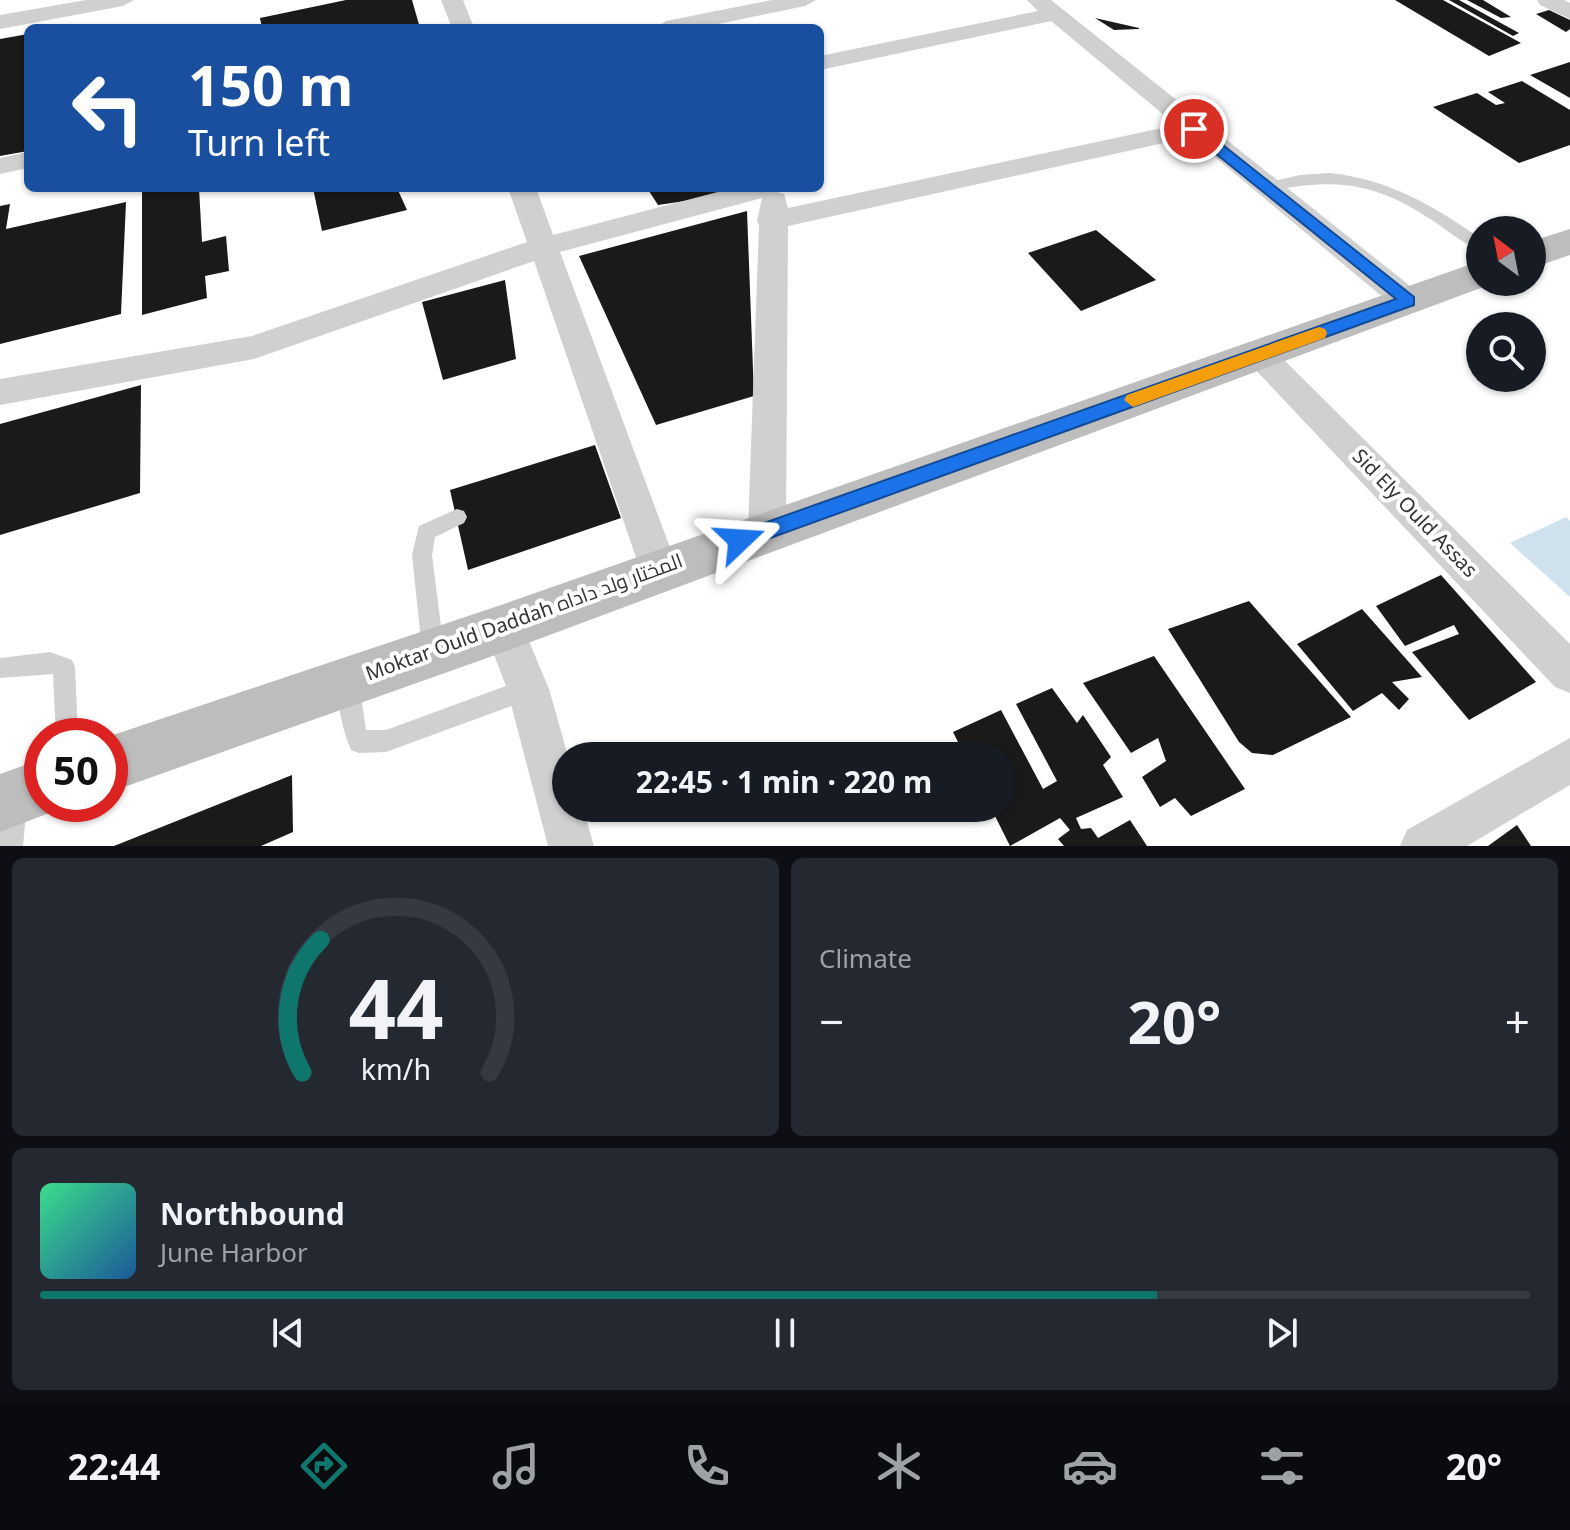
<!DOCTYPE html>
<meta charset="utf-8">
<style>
:root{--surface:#171b24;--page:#242831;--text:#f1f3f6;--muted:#9ea1a6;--line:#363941;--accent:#0f766e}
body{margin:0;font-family:"Noto Sans",Cairo,sans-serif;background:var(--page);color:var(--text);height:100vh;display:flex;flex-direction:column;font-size:30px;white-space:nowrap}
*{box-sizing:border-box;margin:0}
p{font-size:26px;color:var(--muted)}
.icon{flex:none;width:44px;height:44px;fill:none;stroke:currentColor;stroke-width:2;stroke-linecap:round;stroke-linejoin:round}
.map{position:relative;height:846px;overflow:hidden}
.panel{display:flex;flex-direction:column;gap:12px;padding:12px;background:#0d0f14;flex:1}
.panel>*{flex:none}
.hud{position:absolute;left:24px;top:24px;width:800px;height:168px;border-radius:12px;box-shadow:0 2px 6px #0004;background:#1a4fa0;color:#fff;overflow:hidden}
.needle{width:52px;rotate:328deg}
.controls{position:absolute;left:1466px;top:216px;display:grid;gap:16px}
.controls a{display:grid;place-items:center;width:80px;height:80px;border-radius:50%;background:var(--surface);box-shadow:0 2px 6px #0004;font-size:40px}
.speed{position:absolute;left:24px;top:718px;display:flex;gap:16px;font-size:40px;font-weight:700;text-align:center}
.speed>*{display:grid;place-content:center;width:104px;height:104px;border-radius:50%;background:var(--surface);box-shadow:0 2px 6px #0004;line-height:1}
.speed .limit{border:12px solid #d22;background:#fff;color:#111}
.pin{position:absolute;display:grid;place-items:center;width:68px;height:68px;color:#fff;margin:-34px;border:4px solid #fff;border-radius:50%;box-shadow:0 2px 8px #0007}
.me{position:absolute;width:88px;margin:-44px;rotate:70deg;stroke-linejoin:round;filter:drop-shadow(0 0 6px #0008)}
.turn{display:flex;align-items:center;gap:28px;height:168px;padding:0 32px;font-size:36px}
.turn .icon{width:104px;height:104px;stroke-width:2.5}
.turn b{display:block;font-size:56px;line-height:68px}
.big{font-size:60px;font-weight:700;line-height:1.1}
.panel .widget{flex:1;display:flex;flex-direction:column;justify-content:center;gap:12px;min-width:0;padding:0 28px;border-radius:12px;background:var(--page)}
.panel .dial{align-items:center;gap:0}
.dial svg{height:208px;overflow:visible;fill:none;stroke:var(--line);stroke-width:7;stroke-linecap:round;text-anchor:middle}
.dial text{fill:var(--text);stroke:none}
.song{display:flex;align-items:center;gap:24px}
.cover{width:96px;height:96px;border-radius:12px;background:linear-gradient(135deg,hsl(150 70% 55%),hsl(210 70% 35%))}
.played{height:8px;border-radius:4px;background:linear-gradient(90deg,var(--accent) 75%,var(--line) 75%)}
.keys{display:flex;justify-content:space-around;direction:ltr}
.heat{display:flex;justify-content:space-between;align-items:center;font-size:44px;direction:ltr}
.panel .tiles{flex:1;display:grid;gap:12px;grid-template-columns:1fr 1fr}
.widget:last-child{grid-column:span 2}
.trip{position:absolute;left:552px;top:742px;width:464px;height:80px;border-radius:40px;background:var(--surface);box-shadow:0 2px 6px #0004;font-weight:700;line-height:80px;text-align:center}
.tabs{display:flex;height:128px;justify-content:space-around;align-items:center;background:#090b0e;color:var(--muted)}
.tabs .icon{width:56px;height:56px}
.tabs .current{color:var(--accent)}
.tabs b{font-size:36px;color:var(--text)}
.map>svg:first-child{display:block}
</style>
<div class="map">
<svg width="1570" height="846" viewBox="0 0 1570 846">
<rect width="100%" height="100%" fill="#fff"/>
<polygon fill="#cfe2ee" points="1566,517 1570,521 1570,597 1510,543"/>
<g fill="#1a1a1a">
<polygon points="346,0 412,0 420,28 262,28 260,18"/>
<polygon points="1395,0 1443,0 1521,43 1489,56"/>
<polygon points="1449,0 1459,0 1519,33 1513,36"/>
<polygon points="1467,0 1483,0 1511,17 1501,18"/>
<polygon points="1549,10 1570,20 1570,29 1566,32 1536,14"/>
<polygon points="1095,18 1139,28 1139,29 1114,30"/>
<polygon points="28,34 28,151 0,156 0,39"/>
<polygon points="1570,62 1570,98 1530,75"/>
<polygon points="1522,81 1570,110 1570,145 1519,163 1433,107 1477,93 1496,105 1505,103 1488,92"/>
<polygon points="151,188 199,188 202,242 226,236 229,271 205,276 207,298 142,315 142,190"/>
<polygon points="313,188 397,188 407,210 322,231"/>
<polygon points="647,188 752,188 754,191 658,205"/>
<polygon points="126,202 121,314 0,344 0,206 10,204 6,229"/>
<polygon points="747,211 754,396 656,425 579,256"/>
<polygon points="1096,230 1156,280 1081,311 1028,253"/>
<polygon points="505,280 516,359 443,380 422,302"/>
<polygon points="141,385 140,493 0,535 0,424"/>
<polygon points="595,445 621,518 468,570 450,490"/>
<polygon points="1441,575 1536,682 1469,720 1412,652 1459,634 1454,625 1405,646 1376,606"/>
<polygon points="1249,601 1351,717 1273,755 1252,753 1239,742 1168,629"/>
<polygon points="1362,609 1422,677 1392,682 1409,699 1399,710 1382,693 1353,711 1297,644"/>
<polygon points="1154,656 1245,789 1191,816 1175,798 1160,807 1142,777 1166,761 1158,738 1131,753 1083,683"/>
<polygon points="1052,688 1077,723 1083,715 1111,757 1103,765 1123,797 1076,818 1081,829 1091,828 1098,838 1130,820 1147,846 1064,846 1058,839 1070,830 1060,818 1010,846 991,808 1002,808 1002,756 965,756 953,732 1001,710 1043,789 1057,781 1016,704"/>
<polygon points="292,775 293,832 261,846 114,846"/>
<polygon points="1517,825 1531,846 1488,846"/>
</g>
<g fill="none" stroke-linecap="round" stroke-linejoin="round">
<g fill="#d0d0d0" fill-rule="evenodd">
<path d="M1330,173c58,6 102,32 150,65v12c-18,-6 -36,-23 -53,-33 -55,-36 -97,-39 -160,-25l-7,-5 2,-3 38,-9z"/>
<polygon points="457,509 464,511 467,517 464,523 435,537 432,555 444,650 441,657 433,660 425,657 422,650 412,555 419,526"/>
<polygon points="50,652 72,660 75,667 78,736 56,736 53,674 0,678 0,658"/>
<path d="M350,673l8,3 8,54h20l142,-52 8,3 3,8 -3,8 -150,55 -27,1 -8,-3c-8,-20 -18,-53 -9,-74z"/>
</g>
<g fill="#d0d0d0" fill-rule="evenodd">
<polygon points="86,0 134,0 123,6 0,29 0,15"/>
<polygon points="441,0 463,0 474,28 452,28"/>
<polygon points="772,0 816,0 805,6 699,28 655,28 666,21"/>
<polygon points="1027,0 1051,0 1419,293 1423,301 1419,309 1408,312 1397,309 1191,137 788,226 786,530 780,541 767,546 754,541 748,530 759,225 757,221 762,198 560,252 678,569 673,581 659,586 645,581 640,569 534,261 254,359 0,405 0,379 252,336 527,242 508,188 536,188 553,235 733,188 780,188 777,192 784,194 788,208 1176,125 1051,21 820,70 820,56 1038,11"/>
<polygon points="1537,0 1564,0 1570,3 1570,19 1540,5"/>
<polygon points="28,152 28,168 0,174 0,158"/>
<polygon points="1260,343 1271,347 1570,644 1570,693 1555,687 1249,363 1244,355 1249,347"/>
<polygon points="504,609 518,615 549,689 568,756 566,808 583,808 594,846 548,846 507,689 484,628 490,615"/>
<polygon points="1570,738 1570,785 1467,846 1400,846 1407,830"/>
<polygon points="4,779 20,786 27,802 23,846 0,846 0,781"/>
</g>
<g fill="#bdbdbd" fill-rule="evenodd">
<polygon points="1570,229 1570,255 1532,268 1532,241"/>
<polygon points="1480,261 1480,282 1494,283 504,652 110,792 110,736 504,604"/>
<polygon points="42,759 42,804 64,804 62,808 0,832 0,774"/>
</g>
</g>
<polygon fill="#1a73e8" stroke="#114b97" stroke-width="2" points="1189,126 1199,126 1414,297 1414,305 740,549 733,546 730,540 733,534 1396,299 1189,132"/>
<polygon fill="#f59e0b" points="1319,327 1325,329 1327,333 1325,338 1133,407 1124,400 1127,395"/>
<g text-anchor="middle" stroke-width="8" stroke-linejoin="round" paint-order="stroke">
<g font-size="20" fill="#333" stroke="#fff">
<text transform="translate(1415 513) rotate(46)" y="7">Sid Ely Ould Assas</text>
<text transform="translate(524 617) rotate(-20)" y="7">Moktar Ould Daddah المختار ولد داداه</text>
</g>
</g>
</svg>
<div class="controls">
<a><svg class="needle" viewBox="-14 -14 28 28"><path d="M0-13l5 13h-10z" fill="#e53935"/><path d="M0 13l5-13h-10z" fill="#9ea1a6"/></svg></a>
<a><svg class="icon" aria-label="search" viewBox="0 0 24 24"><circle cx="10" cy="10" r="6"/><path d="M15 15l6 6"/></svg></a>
</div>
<div class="speed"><div class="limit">50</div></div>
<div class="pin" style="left:1194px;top:129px;background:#d93025"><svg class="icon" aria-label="arrive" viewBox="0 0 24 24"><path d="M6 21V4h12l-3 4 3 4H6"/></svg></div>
<svg class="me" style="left:740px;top:540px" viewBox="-20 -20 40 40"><path d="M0-17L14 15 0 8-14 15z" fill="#1a73e8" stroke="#fff" stroke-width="4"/></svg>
<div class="trip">22:45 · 1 min · 220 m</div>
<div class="hud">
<div class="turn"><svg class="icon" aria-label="left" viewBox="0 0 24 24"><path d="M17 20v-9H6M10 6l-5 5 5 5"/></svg><div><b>150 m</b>Turn left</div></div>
</div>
</div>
<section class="panel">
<div class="tiles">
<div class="widget dial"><svg viewBox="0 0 100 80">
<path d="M14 69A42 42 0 1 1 86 69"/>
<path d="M14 69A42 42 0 0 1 21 18" stroke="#0f766e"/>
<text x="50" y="56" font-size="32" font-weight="700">44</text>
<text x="50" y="72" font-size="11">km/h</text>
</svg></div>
<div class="widget"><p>Climate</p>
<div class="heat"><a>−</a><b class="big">20°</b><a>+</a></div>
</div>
<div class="widget">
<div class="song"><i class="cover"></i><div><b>Northbound</b><p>June Harbor</p></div></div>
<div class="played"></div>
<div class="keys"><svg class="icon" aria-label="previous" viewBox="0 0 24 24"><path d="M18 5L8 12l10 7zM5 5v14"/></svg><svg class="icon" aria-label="pause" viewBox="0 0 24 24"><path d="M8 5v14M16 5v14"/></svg><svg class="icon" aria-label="next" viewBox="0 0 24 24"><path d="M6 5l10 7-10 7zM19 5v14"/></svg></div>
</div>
</div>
</section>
<nav class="tabs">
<b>22:44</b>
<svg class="icon current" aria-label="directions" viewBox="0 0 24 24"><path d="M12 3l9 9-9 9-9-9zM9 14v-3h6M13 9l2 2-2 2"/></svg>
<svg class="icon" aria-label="music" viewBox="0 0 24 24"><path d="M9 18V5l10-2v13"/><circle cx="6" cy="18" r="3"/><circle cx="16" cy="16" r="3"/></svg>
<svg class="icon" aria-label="phone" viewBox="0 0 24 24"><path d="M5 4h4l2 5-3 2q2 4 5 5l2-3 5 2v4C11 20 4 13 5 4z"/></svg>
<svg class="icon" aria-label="climate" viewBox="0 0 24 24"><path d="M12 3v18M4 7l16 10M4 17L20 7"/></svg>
<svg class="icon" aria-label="car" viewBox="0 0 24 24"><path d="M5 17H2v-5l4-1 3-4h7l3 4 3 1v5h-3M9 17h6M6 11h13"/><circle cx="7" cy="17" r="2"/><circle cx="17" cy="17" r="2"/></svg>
<svg class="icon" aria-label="filters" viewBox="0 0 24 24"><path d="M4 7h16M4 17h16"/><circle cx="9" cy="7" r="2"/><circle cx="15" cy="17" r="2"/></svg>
<b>20°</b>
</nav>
